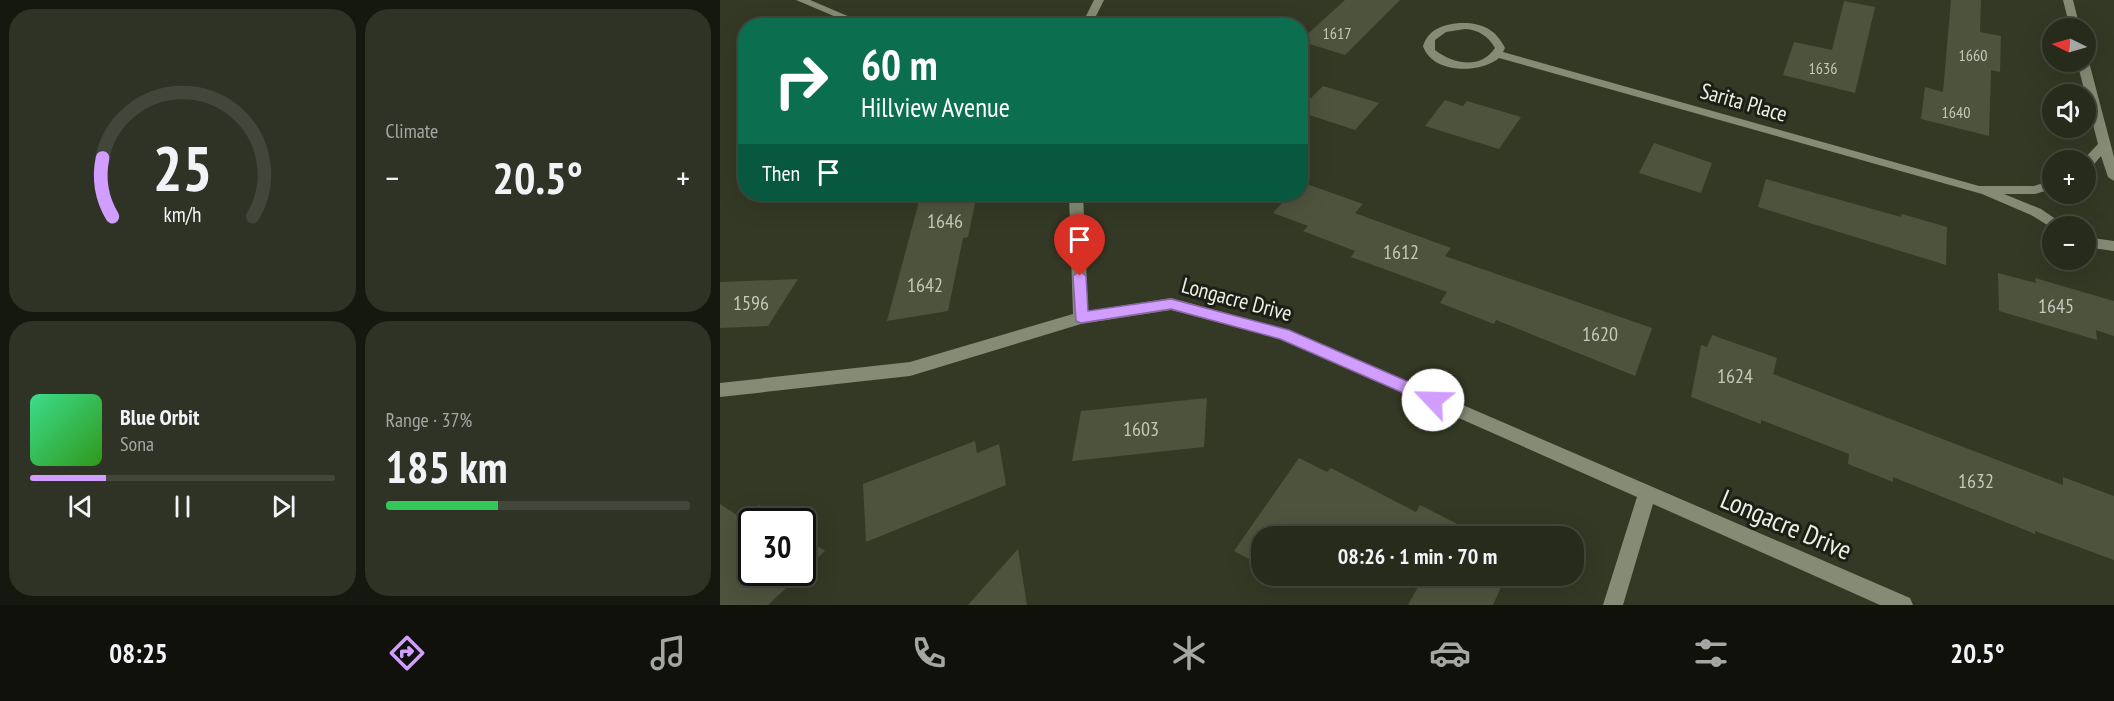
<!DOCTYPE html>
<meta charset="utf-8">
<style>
:root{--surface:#272b1c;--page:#2f3325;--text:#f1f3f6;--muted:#a4a7a3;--line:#43473b;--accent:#d19dfe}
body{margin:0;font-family:"PT Sans Narrow",sans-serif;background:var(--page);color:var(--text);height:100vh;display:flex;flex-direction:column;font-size:22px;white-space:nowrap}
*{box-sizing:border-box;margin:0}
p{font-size:20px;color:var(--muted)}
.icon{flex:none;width:33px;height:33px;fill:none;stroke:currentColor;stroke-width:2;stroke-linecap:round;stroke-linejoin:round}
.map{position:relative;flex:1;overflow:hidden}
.drawer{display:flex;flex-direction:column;gap:9px;padding:9px;background:#15180f;width:720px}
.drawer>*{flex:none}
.top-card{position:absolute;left:18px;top:18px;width:570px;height:183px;border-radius:24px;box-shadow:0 6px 24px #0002,0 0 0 2px var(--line);background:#0b6e4f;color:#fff;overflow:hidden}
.needle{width:39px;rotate:275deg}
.fabs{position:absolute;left:1322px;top:18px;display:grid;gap:12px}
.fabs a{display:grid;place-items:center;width:54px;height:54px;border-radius:50%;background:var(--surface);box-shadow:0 6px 24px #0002,0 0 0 2px var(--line);font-size:30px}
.speed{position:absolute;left:18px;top:508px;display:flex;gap:12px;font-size:30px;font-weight:700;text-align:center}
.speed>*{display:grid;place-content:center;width:78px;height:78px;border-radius:50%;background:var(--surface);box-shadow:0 6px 24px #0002,0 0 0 2px var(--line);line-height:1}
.speed .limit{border:3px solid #111;border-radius:9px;background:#fff;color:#111}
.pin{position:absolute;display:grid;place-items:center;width:51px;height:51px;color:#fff;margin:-62px -26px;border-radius:50% 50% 50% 0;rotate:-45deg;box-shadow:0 0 6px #0007}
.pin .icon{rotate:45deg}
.me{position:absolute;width:66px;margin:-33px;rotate:294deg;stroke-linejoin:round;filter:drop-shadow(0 0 4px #0008)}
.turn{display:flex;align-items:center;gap:21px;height:126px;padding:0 24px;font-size:27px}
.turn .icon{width:78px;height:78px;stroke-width:2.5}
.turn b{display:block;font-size:42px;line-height:51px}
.then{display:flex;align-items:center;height:57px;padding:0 24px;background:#0003;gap:12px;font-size:22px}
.big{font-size:45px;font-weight:700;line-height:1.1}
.drawer .tile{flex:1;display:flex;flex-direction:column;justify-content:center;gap:9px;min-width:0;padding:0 21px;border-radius:24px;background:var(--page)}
.drawer .dial{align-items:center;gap:0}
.dial svg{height:156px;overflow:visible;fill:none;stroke:var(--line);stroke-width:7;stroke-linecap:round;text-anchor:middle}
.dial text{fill:var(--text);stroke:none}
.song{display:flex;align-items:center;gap:18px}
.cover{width:72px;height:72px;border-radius:9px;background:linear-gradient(135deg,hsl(150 70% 55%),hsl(110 70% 35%))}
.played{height:6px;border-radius:3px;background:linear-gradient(90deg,var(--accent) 25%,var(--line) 25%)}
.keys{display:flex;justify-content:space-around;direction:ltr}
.heat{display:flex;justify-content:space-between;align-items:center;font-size:33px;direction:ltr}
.charge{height:9px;border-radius:4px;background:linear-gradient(90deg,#34c759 37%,var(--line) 0)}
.drawer .tiles{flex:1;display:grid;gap:9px;grid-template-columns:repeat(2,1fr)}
.trip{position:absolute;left:531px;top:526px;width:333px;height:60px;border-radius:24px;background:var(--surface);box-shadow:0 6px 24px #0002,0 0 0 2px var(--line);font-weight:700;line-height:60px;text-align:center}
.tab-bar{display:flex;height:96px;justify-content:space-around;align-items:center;background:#10110b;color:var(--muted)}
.tab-bar .icon{width:42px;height:42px}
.tab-bar .active{color:var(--accent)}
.tab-bar b{font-size:27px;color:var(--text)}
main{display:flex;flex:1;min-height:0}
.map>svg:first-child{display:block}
</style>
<main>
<section class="drawer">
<div class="tiles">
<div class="tile dial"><svg viewBox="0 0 100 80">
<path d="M14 69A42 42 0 1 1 86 69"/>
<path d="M14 69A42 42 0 0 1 9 39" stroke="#d19dfe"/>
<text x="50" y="56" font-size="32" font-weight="700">25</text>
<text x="50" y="72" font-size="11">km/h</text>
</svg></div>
<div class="tile"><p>Climate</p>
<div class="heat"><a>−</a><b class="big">20.5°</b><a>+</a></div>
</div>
<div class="tile">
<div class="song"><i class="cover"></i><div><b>Blue Orbit</b><p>Sona</p></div></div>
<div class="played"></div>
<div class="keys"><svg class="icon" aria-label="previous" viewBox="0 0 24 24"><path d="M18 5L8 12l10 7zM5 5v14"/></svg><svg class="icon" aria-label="pause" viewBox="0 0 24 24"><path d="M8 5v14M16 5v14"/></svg><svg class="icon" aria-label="next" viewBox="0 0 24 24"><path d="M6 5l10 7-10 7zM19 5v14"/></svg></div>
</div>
<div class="tile"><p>Range · 37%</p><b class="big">185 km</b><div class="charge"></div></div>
</div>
</section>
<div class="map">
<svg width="1394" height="605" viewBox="0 0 1394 605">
<rect width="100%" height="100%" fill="#343925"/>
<g fill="#4e533e">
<polygon points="625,0 680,0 625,55 580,41"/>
<polygon points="1231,0 1261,0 1260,32 1281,36 1280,72 1271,70 1269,136 1201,119 1205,87 1223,92"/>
<polygon points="1124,1 1155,7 1135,93 1063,75 1074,42 1112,50"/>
<polygon points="603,86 659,103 635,130 580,112 580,109"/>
<polygon points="725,100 743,106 747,101 801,117 779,149 705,126"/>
<polygon points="934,143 992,163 981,193 919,173"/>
<polygon points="1046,179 1181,217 1182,214 1227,227 1226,265 1038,207"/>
<polygon points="581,182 643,204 635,213 731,248 725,256 932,328 915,376 776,320 774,324 720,303 727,292 631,257 635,251 583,231 588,226 553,213 570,194 580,194"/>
<polygon points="201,194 257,194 248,237 243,238 228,311 167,321"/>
<polygon points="1278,273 1316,283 1315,278 1394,301 1394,336 1376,330 1377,340 1279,311"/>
<polygon points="78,279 48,326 0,328 0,282"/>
<polygon points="992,335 1057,358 1053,374 1343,485 1343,477 1394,496 1394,560 1315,531 1315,534 1173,477 1173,482 1128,464 1129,454 1041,420 1041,424 971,397 981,345 987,347"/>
<polygon points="487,398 484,447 352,461 361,411"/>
<polygon points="255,441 257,453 279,444 286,485 146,542 143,484"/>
<polygon points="579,458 607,472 611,468 696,512 700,505 763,537 542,537 542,566 514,551"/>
<polygon points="0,504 23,519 39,505 63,522 32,522 32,573 82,573 48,605 0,605"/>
<polygon points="82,536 105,551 82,572"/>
<polygon points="298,549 307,605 248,605"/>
<polygon points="676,576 786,576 773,605 688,605 698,587"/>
</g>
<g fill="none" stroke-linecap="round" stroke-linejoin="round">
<g fill="#858b75" fill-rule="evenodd">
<polygon points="76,0 90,0 137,20 128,22"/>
<polygon points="374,0 384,0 371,26 361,26"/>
<polygon points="1343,0 1353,0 1360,28 1350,28"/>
<path d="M739,23c22,-1 37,6 46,25l-2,4 476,134h55l18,-6v9l-17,5h-31l37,15 25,17 -14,2 -21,-13 -49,-21 -483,-136c-19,16 -67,16 -76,-12 6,-17 19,-21 36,-23zM745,29c14,1 23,7 30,19 -15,22 -42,16 -60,2v-10l11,-8z"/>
<polygon points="1365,59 1369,62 1394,157 1394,181 1388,177 1381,156 1370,169 1365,170 1365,160 1363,160 1378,144 1357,62 1365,62"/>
<polygon points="349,194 363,194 368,311 451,298 569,330 1190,598 1193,605 1160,605 933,504 903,605 883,605 917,497 560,339 451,310 361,324 190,376 0,397 0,383 190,362 353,314"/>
<polygon points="1365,237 1394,241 1394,251 1365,247"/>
</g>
</g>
<polygon fill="#d19dfe" stroke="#8866a5" stroke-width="1.5" points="360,271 366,276 368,311 451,299 569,330 719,395 721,400 719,404 713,406 560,339 451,309 361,323 356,321 353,276"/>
<g text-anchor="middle" stroke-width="6" stroke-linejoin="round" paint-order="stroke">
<g font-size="16" fill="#c4c9ba">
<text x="617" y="39">1617</text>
<text x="1253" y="61">1660</text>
<text x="1103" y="74">1636</text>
<text x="1236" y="118">1640</text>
</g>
<g font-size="20" fill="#c4c9ba">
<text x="225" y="228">1646</text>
<text x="681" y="259">1612</text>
<text x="205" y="292">1642</text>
<text x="31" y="310">1596</text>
<text x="1336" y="313">1645</text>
<text x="880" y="341">1620</text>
<text x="1015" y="383">1624</text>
<text x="421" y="436">1603</text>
<text x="1256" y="488">1632</text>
</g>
<g font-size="22" fill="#ecf0e3" stroke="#1d1f16">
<text transform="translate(1024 102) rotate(16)" y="8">Sarita Place</text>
<text transform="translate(517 299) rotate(15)" y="8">Longacre Drive</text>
</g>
<g font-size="27" fill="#ecf0e3" stroke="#1d1f16">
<text transform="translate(1066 525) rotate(23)" y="9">Longacre Drive</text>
</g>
</g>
</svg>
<div class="fabs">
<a><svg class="needle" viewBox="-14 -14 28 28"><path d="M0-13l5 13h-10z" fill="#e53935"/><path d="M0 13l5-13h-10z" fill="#a4a7a3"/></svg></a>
<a><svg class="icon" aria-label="sound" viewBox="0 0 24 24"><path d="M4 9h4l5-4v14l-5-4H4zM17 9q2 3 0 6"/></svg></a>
<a>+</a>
<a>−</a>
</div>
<div class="speed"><div class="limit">30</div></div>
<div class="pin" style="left:360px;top:276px;background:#d93025"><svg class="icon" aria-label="arrive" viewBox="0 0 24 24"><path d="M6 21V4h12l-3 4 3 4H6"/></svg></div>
<svg class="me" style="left:713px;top:400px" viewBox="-20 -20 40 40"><circle r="19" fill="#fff"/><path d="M0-13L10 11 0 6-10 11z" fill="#d19dfe"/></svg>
<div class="trip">08:26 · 1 min · 70 m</div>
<div class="top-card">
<div class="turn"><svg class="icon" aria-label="right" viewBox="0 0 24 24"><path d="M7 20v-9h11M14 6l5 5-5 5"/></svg><div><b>60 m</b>Hillview Avenue</div></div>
<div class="then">Then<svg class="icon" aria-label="arrive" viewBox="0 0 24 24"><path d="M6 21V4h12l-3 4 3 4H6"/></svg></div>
</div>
</div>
</main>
<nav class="tab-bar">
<b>08:25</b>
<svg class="icon active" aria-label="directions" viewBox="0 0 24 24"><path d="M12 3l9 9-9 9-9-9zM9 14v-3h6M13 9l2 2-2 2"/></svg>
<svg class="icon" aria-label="music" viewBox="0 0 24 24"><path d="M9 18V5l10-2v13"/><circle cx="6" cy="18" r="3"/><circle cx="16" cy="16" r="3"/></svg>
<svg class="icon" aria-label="phone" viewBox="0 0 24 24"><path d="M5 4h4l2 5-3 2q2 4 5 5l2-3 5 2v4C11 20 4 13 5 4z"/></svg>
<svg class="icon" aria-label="climate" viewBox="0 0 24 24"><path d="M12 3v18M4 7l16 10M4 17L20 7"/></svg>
<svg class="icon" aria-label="car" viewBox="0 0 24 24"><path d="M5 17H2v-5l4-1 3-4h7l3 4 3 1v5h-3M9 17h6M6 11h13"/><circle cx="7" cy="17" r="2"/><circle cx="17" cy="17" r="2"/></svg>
<svg class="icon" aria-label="filters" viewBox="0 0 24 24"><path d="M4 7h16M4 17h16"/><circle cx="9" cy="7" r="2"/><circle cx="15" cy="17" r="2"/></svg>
<b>20.5°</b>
</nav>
